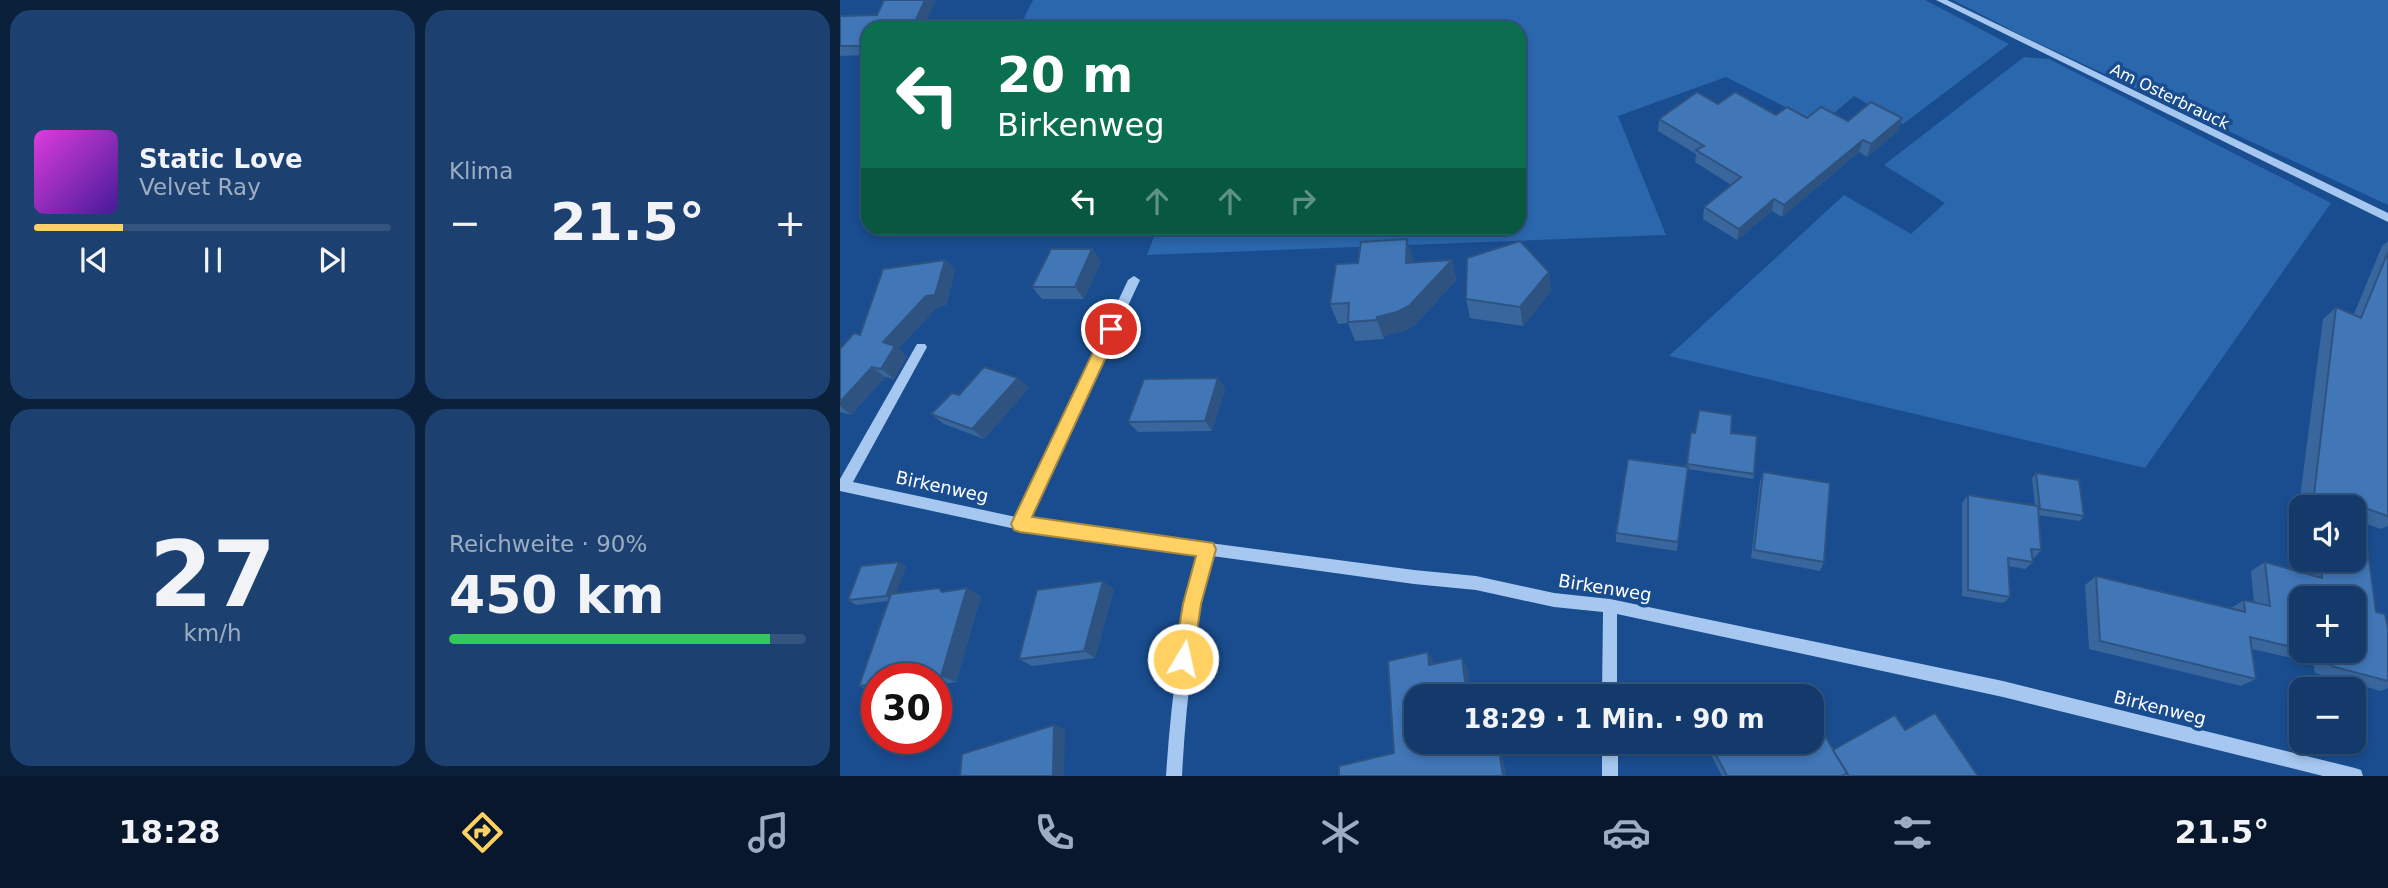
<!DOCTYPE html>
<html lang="de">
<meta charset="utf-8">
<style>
:root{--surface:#133a6b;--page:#1c4171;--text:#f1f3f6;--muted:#9dadc1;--line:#32547e;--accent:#ffd163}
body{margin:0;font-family:"DejaVu Sans",sans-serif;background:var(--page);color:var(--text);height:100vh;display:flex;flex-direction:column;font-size:26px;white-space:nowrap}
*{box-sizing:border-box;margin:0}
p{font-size:23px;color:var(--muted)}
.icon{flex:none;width:38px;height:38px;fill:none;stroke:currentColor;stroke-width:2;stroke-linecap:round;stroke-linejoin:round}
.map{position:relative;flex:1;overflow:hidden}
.panel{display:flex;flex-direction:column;gap:10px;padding:10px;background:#0a203b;width:840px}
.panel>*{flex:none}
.hud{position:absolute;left:21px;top:21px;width:665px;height:214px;border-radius:21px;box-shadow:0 4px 10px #0003,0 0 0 2px var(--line);background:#0b6e4f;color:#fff;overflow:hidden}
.fabs{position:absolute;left:1449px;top:495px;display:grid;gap:14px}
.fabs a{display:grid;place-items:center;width:77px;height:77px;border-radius:14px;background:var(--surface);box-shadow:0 4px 10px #0003,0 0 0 2px var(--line);font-size:35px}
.speed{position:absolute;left:21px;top:663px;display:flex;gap:14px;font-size:35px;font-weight:700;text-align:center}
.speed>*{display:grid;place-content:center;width:91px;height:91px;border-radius:50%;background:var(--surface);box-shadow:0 4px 10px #0003,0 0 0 2px var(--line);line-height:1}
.speed .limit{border:10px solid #d22;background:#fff;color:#111}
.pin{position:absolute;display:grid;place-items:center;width:60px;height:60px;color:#fff;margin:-30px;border:4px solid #fff;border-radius:50%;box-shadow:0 2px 7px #0007}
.me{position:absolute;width:77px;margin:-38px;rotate:9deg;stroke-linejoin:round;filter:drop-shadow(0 0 5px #0008)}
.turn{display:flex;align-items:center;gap:24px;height:147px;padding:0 21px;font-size:32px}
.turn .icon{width:91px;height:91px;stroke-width:2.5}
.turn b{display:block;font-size:49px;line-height:60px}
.lanes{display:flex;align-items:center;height:66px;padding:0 21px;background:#0003;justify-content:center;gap:35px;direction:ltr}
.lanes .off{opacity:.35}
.big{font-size:52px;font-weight:800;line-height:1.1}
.panel .card{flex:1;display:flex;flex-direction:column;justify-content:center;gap:10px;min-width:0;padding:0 24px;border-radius:21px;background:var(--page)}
.panel .dial{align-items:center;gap:0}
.dial b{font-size:91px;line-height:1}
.song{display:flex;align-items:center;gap:21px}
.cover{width:84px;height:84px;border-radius:10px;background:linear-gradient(135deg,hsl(300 70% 55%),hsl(260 70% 35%))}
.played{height:7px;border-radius:4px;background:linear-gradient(90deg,var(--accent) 25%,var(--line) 25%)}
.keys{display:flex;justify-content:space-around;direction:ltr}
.heat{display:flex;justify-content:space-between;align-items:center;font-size:38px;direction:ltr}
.charge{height:10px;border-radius:5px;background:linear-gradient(90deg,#34c759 90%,var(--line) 0)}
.panel .tiles{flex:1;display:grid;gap:10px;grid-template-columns:repeat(2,1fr)}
.trip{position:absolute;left:564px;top:684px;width:420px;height:70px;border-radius:21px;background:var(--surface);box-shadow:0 4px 10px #0003,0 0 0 2px var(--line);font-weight:800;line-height:70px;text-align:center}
.menu{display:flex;height:112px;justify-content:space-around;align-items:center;background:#08172b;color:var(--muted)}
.menu .icon{width:49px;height:49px}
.menu .active{color:var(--accent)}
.menu b{font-size:32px;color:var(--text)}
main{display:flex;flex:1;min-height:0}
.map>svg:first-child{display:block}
</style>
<main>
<section class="panel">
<div class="tiles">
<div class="card">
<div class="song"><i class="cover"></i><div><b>Static Love</b><p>Velvet Ray</p></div></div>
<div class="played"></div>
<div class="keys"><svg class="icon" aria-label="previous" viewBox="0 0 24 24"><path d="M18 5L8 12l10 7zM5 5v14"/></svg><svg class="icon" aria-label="pause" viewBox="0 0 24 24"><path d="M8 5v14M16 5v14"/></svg><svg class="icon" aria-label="next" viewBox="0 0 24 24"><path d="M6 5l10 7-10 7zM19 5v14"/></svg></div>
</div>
<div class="card"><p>Klima</p>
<div class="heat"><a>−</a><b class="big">21.5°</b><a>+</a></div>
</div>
<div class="card dial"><b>27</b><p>km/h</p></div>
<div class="card"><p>Reichweite · 90%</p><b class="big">450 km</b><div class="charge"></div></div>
</div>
</section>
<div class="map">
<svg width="1548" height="776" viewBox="0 0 1548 776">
<rect width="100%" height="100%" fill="#194d8f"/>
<g fill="#2b67ad">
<polygon points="193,0 1085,0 1169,44 1063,124 1014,96 993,114 981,107 967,118 886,77 778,116 826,235 307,255 317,229 294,228 679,228 679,28 179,28"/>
<polygon points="1113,0 1548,0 1548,205 1187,38"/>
<polygon points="1184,57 1209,59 1491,203 1305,468 829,356 1004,195 1071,234 1105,203 1044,165"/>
</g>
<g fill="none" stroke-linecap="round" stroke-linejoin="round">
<g fill="#a6c7ef" fill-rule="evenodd">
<polygon points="1096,0 1107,0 1548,213 1548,222"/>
<path d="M294,276l6,4 -111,239 385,51 62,6 78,17 56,6 393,82 352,87 6,2 2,6h-40l-320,-79 -386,-83v82h-15l1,-84 -49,-5 -78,-17 -62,-6 -202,-28c-18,73 -26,146 -30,220h-16c5,-75 14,-149 33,-222l-179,-24 -180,-39v-12l77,-135h8l2,3 -74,135 163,35 112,-237z"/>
<rect x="762" y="742" width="16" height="34"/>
</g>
</g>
<g fill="#38669d" fill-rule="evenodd">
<polygon points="0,16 28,28 28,55 0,56"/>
<polygon points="878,104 936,115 1008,121 1062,118 1058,131 1027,157 1019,152 942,217 932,211 897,240 863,219 864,207 891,185 855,162 856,154 818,131 819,119"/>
<path d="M1548,241v285l-7,3 -17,-6 12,89 12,16v60l-7,3 -66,-18 -2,-10 -61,-14 4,30 -15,7 -152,-37 -4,-64 11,-9 135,32 13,-8 10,3 -3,-32 14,-9 40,11 -1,-13h50v-52h-53v19l-2,-22 24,-186 13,-12 18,7 28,-68zM1461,598l53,53h-53z"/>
<polygon points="252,249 261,261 244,299 202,299 192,287"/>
<polygon points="573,259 573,262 612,260 616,280 575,325 564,331 544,336 544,339 515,341 508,323 498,324 490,304"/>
<polygon points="105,260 115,270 106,305 97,307 58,349 67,356 54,379 45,377 11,415 0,412 0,349 20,335"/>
<polygon points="711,291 683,326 630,318 626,299"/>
<polygon points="378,378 385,389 372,431 298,432 288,422"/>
<polygon points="189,388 144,439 104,424 91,414 119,395"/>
<polygon points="851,432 891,433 914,474 913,479 848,469 837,551 776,542 776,533 846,467"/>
<polygon points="923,472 984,562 980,571 911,558 920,481"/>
<polygon points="1196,473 1244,516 1240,521 1198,515 1201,550 1194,558 1192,557 1193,562 1185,569 1168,566 1170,597 1163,603 1122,596 1122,503 1128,495 1195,506 1192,478"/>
<polygon points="66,566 56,593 105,591 141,596 116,682 96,685 96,679 37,679 37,692 36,693 19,686 48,601 16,605 8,600"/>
<polygon points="274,589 255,658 192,666 179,659"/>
<polygon points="1065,730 1138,776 882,776 869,751 871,745 993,750"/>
</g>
<g fill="#2e5380">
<polygon points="85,0 96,0 83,28 72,28"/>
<polygon points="1062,118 1058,131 1027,157 1031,144"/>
<polygon points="1023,140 1019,152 942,217 944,205"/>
<polygon points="934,199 932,211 897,240 899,229"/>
<polygon points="567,239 573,259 572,282 566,263"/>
<polygon points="252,249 261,261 244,299 235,287"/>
<polygon points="105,260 115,270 106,305 97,307 58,349 67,356 54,379 41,369 43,342"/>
<polygon points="612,260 616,280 575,325 564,331 544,336 544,339 537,320 537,317"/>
<polygon points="709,272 711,291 683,326 680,307"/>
<polygon points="32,367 45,377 11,415 0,406 0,402"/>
<polygon points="178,378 189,388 144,439 132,429"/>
<polygon points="378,378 385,389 372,431 365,421"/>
<polygon points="59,562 66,566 54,600 46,596"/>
<polygon points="263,581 274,589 255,658 244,651"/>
<polygon points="127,588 141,596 116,682 101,676"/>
<polygon points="588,652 595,663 589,665"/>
<polygon points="622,658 628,669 631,696 627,696"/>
<polygon points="214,725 225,729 224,776 213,776"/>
<polygon points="658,742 661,742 666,776 663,776"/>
</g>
<g fill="#4177b7" stroke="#2e5380" stroke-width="2">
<polygon points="44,0 85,0 72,28 28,28 28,46 0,46 0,16 37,15"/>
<polygon points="857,92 878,104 895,92 936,115 947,107 967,118 981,107 1008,121 1031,102 1062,118 1031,144 1023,140 944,205 934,199 899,229 864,207 901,177 856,150 864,146 819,119"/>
<polygon points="567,239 566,263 612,260 569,306 557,312 537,317 537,320 508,322 509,303 490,304 496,264 518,263 521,242"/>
<polygon points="680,241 709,272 680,307 626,299 627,258"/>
<polygon points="211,249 252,249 235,287 192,287"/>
<polygon points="1548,252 1548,516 1522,507 1536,612 1545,614 1548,628 1548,681 1491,666 1490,655 1471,651 1514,651 1514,598 1461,598 1461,649 1410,637 1416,679 1260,641 1256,576 1405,612 1404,600 1430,606 1425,562 1482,578 1481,560 1514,560 1514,508 1475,508 1474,495 1496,307 1521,318"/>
<polygon points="105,260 95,295 86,296 43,342 55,346 41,369 32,367 0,402 0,349 14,333 20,335 43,269"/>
<polygon points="144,367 178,378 132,429 91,414 112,393 119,395"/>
<polygon points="378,378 365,421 288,422 304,379"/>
<polygon points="859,410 892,415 891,433 917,436 914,474 847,464 851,432 855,433"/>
<polygon points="788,459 848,467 838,542 776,533"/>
<polygon points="923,472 990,483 984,562 914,550"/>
<polygon points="1196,473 1239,480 1244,516 1200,509"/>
<polygon points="1128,495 1198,506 1201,550 1191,549 1193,562 1168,558 1170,597 1128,590"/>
<polygon points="59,562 46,596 8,600 21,566"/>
<polygon points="263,581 244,651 179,659 197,590"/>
<polygon points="99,588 102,592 127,588 101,676 76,679 37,679 37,684 19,686 51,594"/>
<polygon points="588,652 589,665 622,658 627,696 576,696 576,742 658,742 663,776 499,776 499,766 554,753 548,661"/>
<polygon points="971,712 1007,773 1002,776 887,776 871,745 878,742 971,742"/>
<polygon points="1095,713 1138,776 1009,776 993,750 1055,715 1065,730"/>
<polygon points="214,725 213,776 120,776 122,754"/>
</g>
<polygon fill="#ffd163" stroke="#a68840" stroke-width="2" points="271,323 279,329 192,517 373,543 376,549 361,604 353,659 350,666 343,668 336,666 334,659 343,604 356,556 180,532 174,530 171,524 264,329"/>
<g text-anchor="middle" stroke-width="7" stroke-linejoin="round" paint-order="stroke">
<g font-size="16" fill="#fff" stroke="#194d8f">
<text transform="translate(1330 96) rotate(26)" y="6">Am Osterbrauck</text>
</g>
<g font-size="18" fill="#fff" stroke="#194d8f">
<text transform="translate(102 487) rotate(12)" y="6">Birkenweg</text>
<text transform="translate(765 588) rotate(9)" y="6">Birkenweg</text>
<text transform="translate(1320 708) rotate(14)" y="6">Birkenweg</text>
</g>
</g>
</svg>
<div class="fabs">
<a><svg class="icon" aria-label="sound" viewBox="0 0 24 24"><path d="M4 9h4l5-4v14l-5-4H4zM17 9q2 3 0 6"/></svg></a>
<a>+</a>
<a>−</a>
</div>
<div class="speed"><div class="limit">30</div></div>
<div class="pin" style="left:271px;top:329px;background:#d93025"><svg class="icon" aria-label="arrive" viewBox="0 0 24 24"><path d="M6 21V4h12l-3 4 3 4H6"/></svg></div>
<svg class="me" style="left:343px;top:659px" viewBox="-20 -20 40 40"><circle r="17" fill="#ffd163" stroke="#fff" stroke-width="3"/><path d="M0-11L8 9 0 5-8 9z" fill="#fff"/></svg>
<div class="trip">18:29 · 1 Min. · 90 m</div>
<div class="hud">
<div class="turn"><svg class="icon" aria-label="left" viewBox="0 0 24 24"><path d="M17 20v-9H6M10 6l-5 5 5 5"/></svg><div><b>20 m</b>Birkenweg</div></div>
<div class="lanes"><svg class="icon" aria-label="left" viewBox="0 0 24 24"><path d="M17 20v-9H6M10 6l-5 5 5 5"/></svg><svg class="icon off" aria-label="ahead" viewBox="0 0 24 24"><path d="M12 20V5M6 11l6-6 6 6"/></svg><svg class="icon off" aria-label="ahead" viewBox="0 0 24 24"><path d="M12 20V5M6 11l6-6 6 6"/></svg><svg class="icon off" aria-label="right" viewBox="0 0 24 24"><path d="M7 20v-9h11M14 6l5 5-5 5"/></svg></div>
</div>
</div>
</main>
<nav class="menu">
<b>18:28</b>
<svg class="icon active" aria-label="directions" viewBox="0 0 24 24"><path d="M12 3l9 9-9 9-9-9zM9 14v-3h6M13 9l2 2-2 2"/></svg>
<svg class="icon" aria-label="music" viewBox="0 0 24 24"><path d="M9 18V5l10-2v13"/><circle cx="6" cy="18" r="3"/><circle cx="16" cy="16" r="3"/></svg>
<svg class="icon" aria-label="phone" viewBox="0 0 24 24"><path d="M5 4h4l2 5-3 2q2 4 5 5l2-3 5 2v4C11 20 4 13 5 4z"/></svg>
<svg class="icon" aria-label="climate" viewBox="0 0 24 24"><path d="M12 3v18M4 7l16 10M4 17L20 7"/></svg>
<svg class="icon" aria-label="car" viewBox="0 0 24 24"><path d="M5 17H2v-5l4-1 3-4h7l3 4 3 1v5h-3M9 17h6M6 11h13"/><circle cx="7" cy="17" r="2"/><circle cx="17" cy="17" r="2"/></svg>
<svg class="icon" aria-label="filters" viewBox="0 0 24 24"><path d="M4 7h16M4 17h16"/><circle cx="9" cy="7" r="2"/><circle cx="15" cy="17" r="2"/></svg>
<b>21.5°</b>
</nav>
